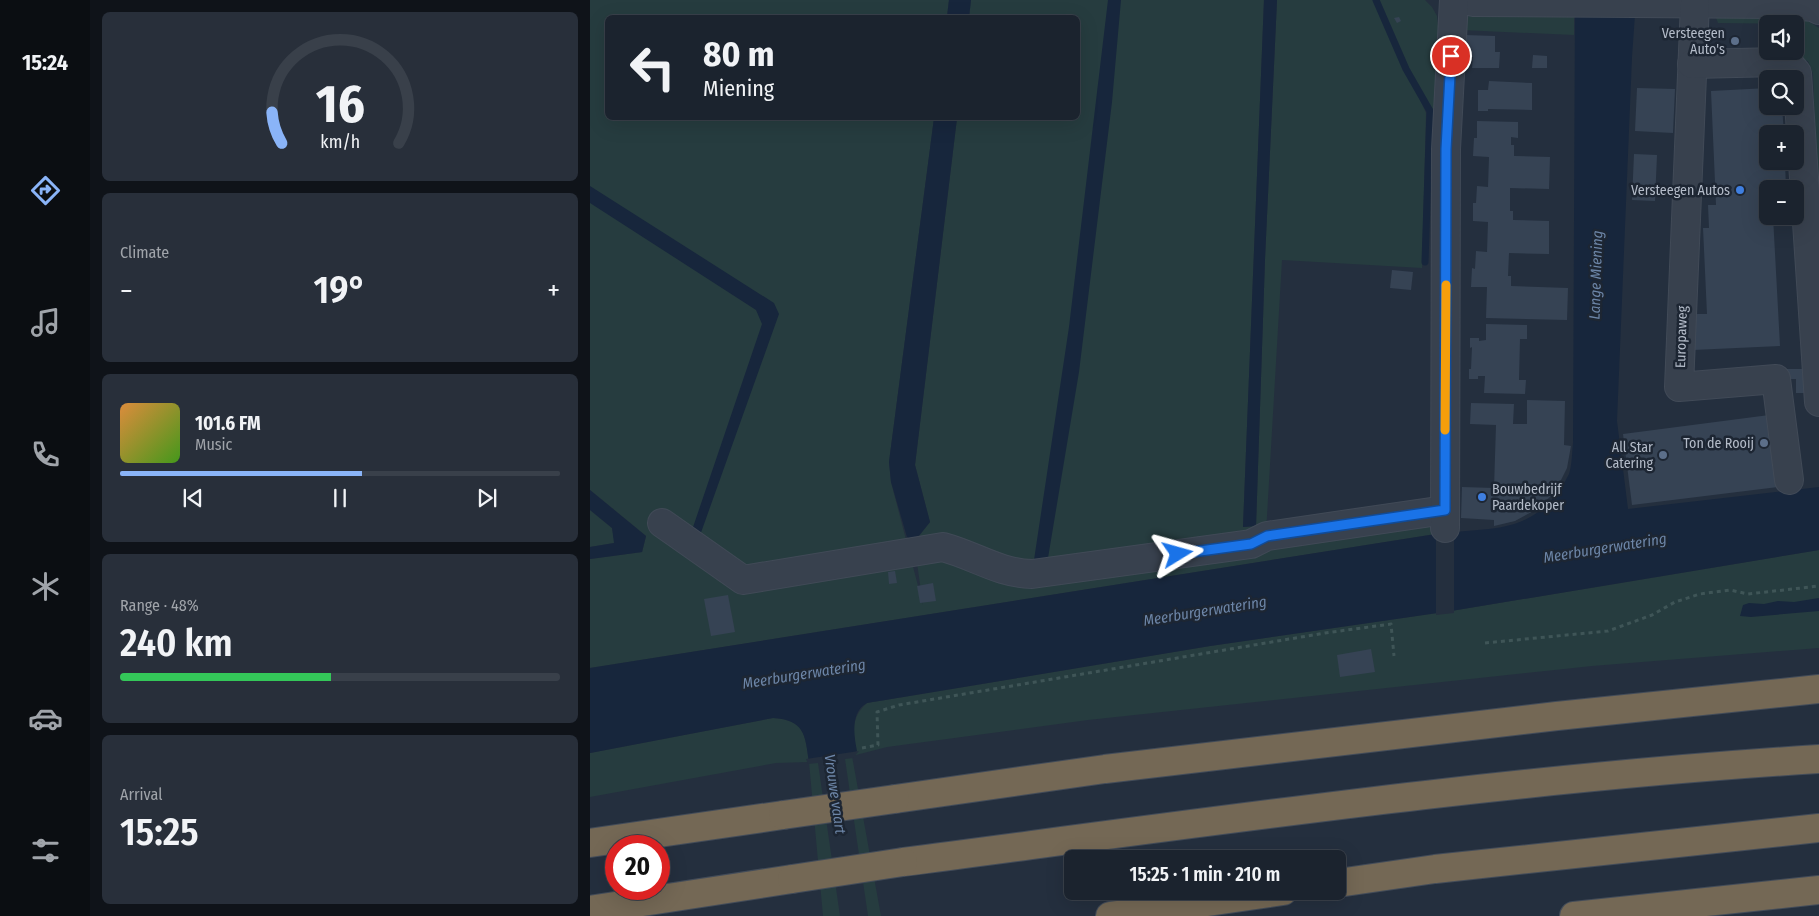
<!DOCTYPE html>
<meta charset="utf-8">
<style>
:root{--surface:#1b232e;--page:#282f3a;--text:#f1f3f6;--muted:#a0a4aa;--line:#39404a;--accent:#8ab4f8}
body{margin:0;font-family:"Fira Sans Condensed",sans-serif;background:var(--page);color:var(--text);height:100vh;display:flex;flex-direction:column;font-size:19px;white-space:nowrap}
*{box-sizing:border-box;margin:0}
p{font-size:16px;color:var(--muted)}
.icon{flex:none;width:28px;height:28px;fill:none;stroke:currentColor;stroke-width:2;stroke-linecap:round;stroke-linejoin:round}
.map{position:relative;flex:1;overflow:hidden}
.drawer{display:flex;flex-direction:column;gap:12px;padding:12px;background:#0f1319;width:500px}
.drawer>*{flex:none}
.hud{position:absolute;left:15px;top:15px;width:475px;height:105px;border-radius:8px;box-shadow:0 5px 20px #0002,0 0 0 1px var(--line);background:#1b232e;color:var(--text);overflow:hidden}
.tools{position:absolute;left:1169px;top:15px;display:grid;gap:10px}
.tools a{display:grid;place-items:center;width:45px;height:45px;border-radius:8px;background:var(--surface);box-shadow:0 5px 20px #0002,0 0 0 1px var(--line);font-size:25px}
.speed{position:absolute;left:15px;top:835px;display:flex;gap:10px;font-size:25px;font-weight:700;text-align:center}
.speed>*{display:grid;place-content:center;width:65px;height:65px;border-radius:50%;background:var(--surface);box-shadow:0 5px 20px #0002,0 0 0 1px var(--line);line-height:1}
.speed .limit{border:8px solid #d22;background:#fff;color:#111}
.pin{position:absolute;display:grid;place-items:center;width:42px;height:42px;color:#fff;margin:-21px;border:2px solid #fff;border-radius:50%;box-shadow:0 1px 5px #0007}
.me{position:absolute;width:55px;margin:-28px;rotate:82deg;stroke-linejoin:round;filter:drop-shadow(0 0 4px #0008)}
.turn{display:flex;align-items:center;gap:18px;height:105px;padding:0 15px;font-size:22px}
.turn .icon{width:65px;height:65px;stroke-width:2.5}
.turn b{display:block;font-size:35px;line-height:42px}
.big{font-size:38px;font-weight:600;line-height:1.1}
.drawer .widget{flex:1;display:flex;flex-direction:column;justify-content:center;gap:8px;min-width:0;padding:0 18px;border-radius:8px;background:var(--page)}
.drawer .dial{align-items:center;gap:0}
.dial svg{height:130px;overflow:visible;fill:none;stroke:var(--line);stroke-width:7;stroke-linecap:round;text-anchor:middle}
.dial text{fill:var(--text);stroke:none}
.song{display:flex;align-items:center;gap:15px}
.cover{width:60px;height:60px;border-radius:8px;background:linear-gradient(135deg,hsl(30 70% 55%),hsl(100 70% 35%))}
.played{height:5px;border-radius:2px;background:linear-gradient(90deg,var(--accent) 55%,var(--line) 55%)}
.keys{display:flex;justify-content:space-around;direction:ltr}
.heat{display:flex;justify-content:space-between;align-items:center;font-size:28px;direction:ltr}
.charge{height:8px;border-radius:4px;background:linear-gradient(90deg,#34c759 48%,var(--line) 0)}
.trip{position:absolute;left:474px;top:850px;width:282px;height:50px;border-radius:8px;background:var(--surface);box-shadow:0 5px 20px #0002,0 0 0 1px var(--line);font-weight:600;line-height:50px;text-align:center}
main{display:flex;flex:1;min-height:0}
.menu{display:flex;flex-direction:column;width:90px;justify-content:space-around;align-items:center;background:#0b0e12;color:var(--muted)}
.menu .icon{width:35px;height:35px}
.menu .on{color:var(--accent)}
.menu b{font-size:22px;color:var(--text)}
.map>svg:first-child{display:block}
</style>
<main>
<nav class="menu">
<b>15:24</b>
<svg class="icon on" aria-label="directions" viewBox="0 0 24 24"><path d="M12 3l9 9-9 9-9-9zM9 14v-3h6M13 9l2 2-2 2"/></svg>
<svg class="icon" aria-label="music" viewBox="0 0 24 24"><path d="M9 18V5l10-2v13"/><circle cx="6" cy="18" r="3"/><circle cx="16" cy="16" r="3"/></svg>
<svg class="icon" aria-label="phone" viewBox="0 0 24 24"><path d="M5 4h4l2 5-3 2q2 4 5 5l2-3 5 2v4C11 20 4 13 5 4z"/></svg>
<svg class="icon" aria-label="climate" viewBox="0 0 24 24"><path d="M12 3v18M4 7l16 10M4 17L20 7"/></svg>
<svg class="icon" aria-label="car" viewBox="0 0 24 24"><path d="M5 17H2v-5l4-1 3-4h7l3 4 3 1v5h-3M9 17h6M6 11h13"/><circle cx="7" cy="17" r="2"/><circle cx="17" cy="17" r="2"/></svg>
<svg class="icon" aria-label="filters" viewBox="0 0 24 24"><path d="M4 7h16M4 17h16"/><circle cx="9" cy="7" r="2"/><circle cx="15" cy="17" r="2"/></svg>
</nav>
<section class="drawer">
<div class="widget dial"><svg viewBox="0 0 100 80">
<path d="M14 69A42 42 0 1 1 86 69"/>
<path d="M14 69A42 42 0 0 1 8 50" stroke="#8ab4f8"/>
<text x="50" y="56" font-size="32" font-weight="700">16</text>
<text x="50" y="72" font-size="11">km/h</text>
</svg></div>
<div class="widget"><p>Climate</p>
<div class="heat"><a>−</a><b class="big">19°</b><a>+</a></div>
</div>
<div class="widget">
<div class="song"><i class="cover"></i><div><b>101.6 FM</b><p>Music</p></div></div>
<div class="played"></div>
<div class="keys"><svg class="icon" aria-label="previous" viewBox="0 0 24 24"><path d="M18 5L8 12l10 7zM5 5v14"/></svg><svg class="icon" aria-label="pause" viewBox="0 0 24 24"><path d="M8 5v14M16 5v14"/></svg><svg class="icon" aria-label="next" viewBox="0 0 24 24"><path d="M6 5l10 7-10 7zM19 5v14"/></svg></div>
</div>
<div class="widget"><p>Range · 48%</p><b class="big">240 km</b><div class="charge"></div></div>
<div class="widget"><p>Arrival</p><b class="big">15:25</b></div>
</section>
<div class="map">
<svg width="1229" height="916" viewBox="0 0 1229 916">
<rect width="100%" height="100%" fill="#242f3e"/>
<g fill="#263c3f">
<polygon points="0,0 359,0 357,17 18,18 18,118 344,118 299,462 301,482 333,605 324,542 340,522 325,465 367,118 488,118 488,18 379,17 381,0 674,0 653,527 666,526 675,259 687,0 835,0 842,7 847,16 849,33 848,110 843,110 818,73 836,113 832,268 692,260 676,533 845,519 846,534 0,668 0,559 52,552 56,536 0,490"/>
<polygon points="883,13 984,17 984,35 871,30 874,19"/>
<polygon points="1125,15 1202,16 1218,21 1229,28 1229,231 1223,74 1218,61 1199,56 1199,51 1205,51 1205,24 1128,23"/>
<polygon points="0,510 22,528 25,543 0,547"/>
<path d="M1229,550v98l-227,18 -504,54 -201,27 -35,9 29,160h-16l-23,-159 14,-6c-3,-20 -5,-34 11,-48l343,-57 241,-35z"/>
<path d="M183,718c32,2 32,16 36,44l11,-1 23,155h-20l-14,-154 -33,1 -186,34v-44z"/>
</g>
<g fill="#17263c">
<polygon points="359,0 381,0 379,17 357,17"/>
<polygon points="518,0 531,0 522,102 489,372 458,558 444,560 479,327"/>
<polygon points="674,0 687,0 675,259 666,526 653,527"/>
<path d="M985,0h61l-4,57 -15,364 11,88 191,-22v63l-368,61 -241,35 -331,55c-4,1 -9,1 -12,2 -17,9 -13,33 -10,48l-5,5 -43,6c-4,-27 -4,-42 -36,-44l-183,35v-85l846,-134c45,-7 85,2 118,-37 6,-7 11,-15 15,-23 3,-9 3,-21 4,-31z"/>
<polygon points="344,118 367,118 325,465 340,522 324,542 317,537 301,482 299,462"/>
<polygon points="0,186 184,303 189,314 108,541 100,536 172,324 166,310 0,203"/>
<polygon points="0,490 56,536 52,552 0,559 0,547 24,543 22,528 0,510"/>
<polygon points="1229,598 1229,611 1161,617 1150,616 1153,605 1159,603 1174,604 1188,601 1204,602"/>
</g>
<g fill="#242f3e">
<polygon points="864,529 864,613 846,615 846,531"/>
<polygon points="269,751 263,758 255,759 278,916 250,916 228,763 218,764 216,759"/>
</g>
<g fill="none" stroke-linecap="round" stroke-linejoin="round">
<polyline stroke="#17263c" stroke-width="7" points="786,0 816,69 840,111 835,262"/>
</g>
<g fill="#364354">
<polygon points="809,17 811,21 807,23 804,18"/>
<polygon points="874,35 905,36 905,52 910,52 909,68 882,68 883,57 874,57"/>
<polygon points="943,55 957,56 957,68 942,68"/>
<polygon points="899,81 942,83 942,110 898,109 898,111 888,111 888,90 898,90"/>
<polygon points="1047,88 1085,89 1083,133 1045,131"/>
<polygon points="1178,88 1178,106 1192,106 1194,134 1178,134 1178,161 1195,161 1196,189 1178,189 1178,216 1183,216 1190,346 1103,350 1101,314 1117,314 1113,228 1119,228 1118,205 1126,205 1121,91"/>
<polygon points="887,121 928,122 928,138 921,137 921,145 924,145 924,156 960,157 959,189 920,188 920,211 923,211 923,220 959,221 959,254 919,253 918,276 921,276 921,286 978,288 977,320 896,318 897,287 881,287 882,268 885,269 886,251 897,252 898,222 883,221 883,203 886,203 887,186 898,187 899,157 883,156 884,138 887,138"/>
<polygon points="1044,154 1067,155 1065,201 1042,200"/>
<polygon points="802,270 823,272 821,290 800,288"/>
<polygon points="896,324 937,325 937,339 930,339 929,380 936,380 935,394 894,393 895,376 888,376 888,379 879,379 879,369 881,369 882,347 880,348 880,338 889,338 889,341 896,340"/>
<polygon points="1192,369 1212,369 1215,393 1206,393 1206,379 1192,379"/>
<polygon points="937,400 975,401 974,445 981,446 977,468 968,486 962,495 947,509 925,521 904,526 904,520 871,518 872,487 904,488 906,425 880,424 881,403 924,404 923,424 937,424"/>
<polygon points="1187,414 1196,486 1042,505 1033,434"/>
<polygon points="305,571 307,583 299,584 298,572"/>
<polygon points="343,583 346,601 330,603 327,586"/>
<polygon points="138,595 145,632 121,636 114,599"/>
<polygon points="781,649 785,672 750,677 747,655"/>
</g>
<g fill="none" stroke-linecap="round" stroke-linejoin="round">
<defs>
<g id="minor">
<polyline points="873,0 884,2 1191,4 1223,7 1229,10"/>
<polyline points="1105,3 1089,387 1186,379 1199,480"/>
<polyline points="1102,64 1190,62 1201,66 1207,73 1229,402"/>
<path d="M72,523l81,57 200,-33c33,9 55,26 89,27l219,-30 16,-8 178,-26"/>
<polyline points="855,528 856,149 864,0"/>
</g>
<g id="highway">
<polyline points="305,799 515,769 967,716 1229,689"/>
<polyline points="0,843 193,815"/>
<path d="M313,862c305,-40 609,-84 916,-103"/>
<polyline points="748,883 845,869 1229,828"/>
<polyline points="0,910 202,879"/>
<polyline points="520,916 693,891"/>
<polyline points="984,916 1229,890"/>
</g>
</defs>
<use href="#minor" stroke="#414a57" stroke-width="30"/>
<use href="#highway" stroke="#434c59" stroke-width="30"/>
<g stroke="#3f5557" stroke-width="3" stroke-dasharray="4 4" stroke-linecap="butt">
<polyline points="895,643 1018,631 1062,615 1085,602 1110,594 1140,590 1158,594 1229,586"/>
<polyline points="272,748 288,745 287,712 309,705 735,633 801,624 804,656"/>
</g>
<use href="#minor" stroke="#38414e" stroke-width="28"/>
<use href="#highway" stroke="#746855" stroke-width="28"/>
<defs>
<g id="highway-bridge">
<polyline points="193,815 305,799"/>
<polyline points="202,879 313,862"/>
</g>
</defs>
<use href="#highway-bridge" stroke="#434c59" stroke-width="30" stroke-linecap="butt"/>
<use href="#highway-bridge" stroke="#746855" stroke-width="28"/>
</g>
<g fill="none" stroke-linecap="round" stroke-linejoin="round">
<defs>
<polyline id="route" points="588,554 661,544 677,536 855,510 856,149 861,56"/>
</defs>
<use href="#route" stroke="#114b97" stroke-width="12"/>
<use href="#route" stroke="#1a73e8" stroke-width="9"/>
<polyline stroke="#f59e0b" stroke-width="9" points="855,430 856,285"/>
</g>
<g fill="#5c6f8a" stroke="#1d2633" stroke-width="2">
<circle cx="1145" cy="41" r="5"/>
<circle cx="1174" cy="443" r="5"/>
<circle cx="1073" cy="455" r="5"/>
</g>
<g fill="#3f7fe0" stroke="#1d2633" stroke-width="2">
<circle cx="1150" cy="190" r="5"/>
<circle cx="892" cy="497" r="5"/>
</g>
<g text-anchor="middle" stroke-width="5" stroke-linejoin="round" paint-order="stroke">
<g font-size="14" fill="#b4bcc9" stroke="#1d2633" text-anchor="end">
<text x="1135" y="38">Versteegen<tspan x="1135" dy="16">Auto's</tspan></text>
<text x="1140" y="195">Versteegen Autos</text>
<text x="1164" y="448">Ton de Rooij</text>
<text x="1063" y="452">All Star<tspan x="1063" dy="16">Catering</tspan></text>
<text x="902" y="494" text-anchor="start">Bouwbedrijf<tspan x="902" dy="16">Paardekoper</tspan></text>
</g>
<g font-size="14" fill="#b4bcc9" stroke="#1d2633">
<text transform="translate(1091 337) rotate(-88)" y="5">Europaweg</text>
</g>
<g font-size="15" font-style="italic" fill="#6d86a8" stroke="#1d2633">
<text transform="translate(1006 275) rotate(-88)" y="5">Lange Miening</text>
<text transform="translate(1015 548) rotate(-9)" y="5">Meerburgerwatering</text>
<text transform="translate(615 611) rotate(-9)" y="5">Meerburgerwatering</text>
<text transform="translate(214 674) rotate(-9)" y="5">Meerburgerwatering</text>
<text transform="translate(245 794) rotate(82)" y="5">Vrouwe vaart</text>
</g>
</g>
</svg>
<div class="tools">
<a><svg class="icon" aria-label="sound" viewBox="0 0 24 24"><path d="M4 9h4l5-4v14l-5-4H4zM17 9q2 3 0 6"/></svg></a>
<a><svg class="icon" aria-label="search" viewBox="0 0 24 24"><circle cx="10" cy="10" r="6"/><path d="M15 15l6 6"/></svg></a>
<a>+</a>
<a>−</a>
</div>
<div class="speed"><div class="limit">20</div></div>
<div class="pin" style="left:861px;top:56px;background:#d93025"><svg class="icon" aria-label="arrive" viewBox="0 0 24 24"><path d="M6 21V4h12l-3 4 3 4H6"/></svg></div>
<svg class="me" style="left:588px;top:554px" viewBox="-20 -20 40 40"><path d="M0-17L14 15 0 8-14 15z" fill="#1a73e8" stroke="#fff" stroke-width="4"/></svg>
<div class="trip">15:25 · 1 min · 210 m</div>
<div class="hud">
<div class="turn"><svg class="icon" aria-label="left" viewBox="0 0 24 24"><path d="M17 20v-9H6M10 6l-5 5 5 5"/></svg><div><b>80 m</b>Miening</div></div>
</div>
</div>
</main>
